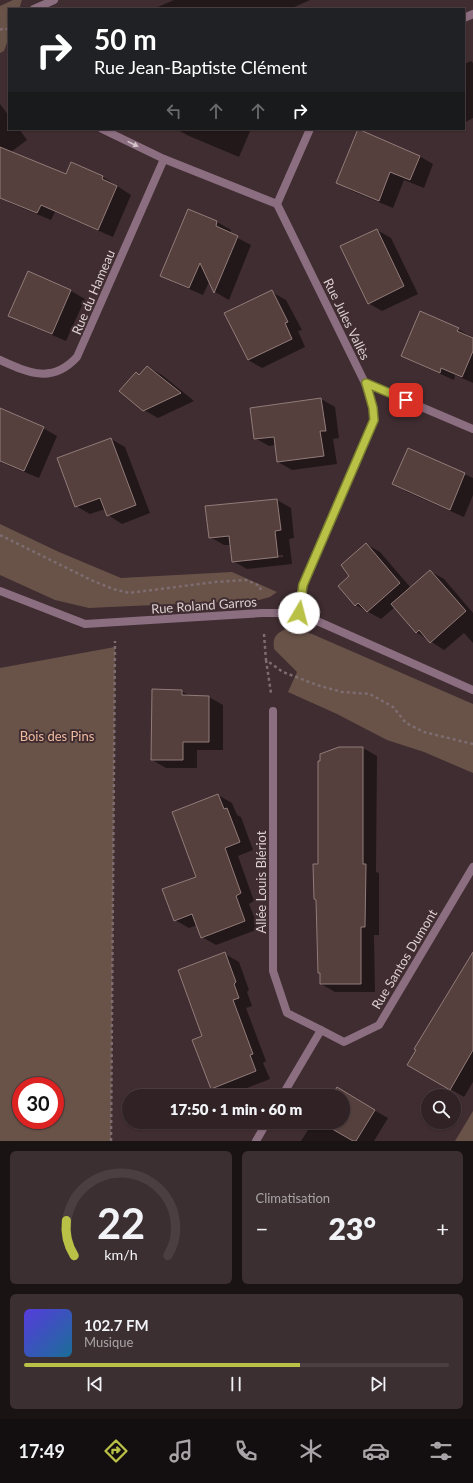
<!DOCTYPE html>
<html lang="fr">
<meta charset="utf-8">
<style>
:root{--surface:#302225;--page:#3c2f32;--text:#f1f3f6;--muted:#a8a4a7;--line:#4b3f42;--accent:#b9c146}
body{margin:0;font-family:Lato,sans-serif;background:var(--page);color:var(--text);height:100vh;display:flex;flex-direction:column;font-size:15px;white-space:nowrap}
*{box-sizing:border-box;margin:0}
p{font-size:13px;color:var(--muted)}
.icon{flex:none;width:22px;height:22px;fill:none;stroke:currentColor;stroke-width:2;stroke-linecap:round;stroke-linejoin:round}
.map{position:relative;height:1141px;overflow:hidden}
.side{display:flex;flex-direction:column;gap:10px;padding:10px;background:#1a1314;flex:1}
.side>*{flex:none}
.hud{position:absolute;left:8px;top:8px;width:457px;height:122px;border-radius:0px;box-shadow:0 1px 3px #0004,0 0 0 1px var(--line);background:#202124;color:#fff;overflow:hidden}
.controls{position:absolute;left:421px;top:1089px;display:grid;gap:8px}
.controls a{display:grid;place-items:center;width:40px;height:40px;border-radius:50%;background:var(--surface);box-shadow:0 1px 3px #0004,0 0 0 1px var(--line);font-size:20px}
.speed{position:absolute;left:12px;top:1077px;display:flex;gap:8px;font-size:20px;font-weight:700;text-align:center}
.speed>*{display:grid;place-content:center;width:52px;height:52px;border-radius:50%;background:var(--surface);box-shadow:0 1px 3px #0004,0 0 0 1px var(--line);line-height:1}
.speed .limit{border:6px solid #d22;background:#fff;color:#111}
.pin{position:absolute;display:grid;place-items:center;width:34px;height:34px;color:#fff;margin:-17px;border-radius:8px;box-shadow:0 2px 6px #0006}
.me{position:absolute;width:44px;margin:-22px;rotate:8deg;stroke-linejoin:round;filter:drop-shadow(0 0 3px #0008)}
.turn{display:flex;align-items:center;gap:14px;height:84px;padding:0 20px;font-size:18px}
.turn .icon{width:52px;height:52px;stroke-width:2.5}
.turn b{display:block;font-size:28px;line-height:34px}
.lanes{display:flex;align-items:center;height:38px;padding:0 20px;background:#0003;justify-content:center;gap:20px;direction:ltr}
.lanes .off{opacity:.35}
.big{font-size:30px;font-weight:800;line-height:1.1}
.side .widget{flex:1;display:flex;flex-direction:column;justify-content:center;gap:6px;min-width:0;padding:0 14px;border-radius:6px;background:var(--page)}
.side .dial{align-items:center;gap:0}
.dial svg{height:104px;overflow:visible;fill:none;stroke:var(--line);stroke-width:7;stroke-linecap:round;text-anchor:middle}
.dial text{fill:var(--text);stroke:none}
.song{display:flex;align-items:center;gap:12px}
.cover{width:48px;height:48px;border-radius:6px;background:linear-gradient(135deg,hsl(250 70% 55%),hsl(200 70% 35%))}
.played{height:4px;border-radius:2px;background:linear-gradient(90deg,var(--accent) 65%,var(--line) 65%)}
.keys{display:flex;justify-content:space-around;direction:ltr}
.heat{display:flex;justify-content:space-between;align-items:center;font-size:22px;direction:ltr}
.side .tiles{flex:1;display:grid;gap:10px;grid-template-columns:1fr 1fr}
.widget:last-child{grid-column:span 2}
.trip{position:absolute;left:122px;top:1089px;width:228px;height:40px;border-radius:20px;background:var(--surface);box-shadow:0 1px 3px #0004,0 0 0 1px var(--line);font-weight:800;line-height:40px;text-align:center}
.tabs{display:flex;height:64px;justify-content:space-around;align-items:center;background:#130e0f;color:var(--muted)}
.tabs .icon{width:28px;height:28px}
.tabs .on{color:var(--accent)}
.tabs b{font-size:18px;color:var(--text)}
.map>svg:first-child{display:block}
</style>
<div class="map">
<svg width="473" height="1141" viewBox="0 0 473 1141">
<rect width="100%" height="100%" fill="#402d31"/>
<g fill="#695348" fill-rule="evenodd">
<polygon points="13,0 22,0 19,9 9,9 9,37 4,51 0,53 0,6"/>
<polygon points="0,524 59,552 121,578 232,572 277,592 270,597 259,600 89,608 55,600 0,575"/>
<path d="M288,628l24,6 161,70v69l-49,-21 -37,-12 -50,-26 -49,-22 9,-20 -23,-23c-2,-13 3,-16 14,-21z"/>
<path d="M115,647l-4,494h-111v-473zM21,1086h34v34h-34z"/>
<polygon points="473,1111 473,1141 455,1141"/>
</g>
<g fill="#0007" fill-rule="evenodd">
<polygon points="174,0 310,0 290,9 153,9"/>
<polygon points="471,61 473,63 473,118 464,123 464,64"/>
<polygon points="0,104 9,116 9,129 19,129 27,140 11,152 67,175 72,163 103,177 131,195 113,237 55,212 51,220 10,203 0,197"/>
<polygon points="176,129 251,129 239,157 189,136"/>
<polygon points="442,129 450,129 445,131"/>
<polygon points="419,156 433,164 424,188 404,180 393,208 352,191 338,183"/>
<polygon points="217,222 231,230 230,234 251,245 229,300 215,292 210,280 203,295 175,283 161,275"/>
<polygon points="377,230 391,238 418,294 382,311 368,303"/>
<polygon points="28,272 71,291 85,299 66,341 24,323 10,315"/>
<polygon points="272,292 286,300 302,330 298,331 305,347 262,368 248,360"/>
<polygon points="458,329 472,337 471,338 473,339 473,383 455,375 454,380 416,363 402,355"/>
<polygon points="148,367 162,375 194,401 158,418 144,410 140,376"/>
<polygon points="321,399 335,407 339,438 333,439 337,464 292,470 278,462 276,445 269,446 255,438"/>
<polygon points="0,414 43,428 57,436 39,478 0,462"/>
<polygon points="111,439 125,447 150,513 122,524 108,515 105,509 90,514 76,506"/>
<polygon points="408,450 473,478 473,495 464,517 407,492 393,484"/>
<path d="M277,500l14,8 3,30 -5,1 3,25 -45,5 -14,-8 -2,-16h-7l-14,-8zM283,555v2l-39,4v-2z"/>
<polygon points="366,544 380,552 411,588 430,571 444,579 473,613 473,643 464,633 444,650 416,632 395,607 381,619 356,605 351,576"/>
<polygon points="181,691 190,696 209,697 223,705 223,750 197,750 197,768 166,768 152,760"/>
<polygon points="363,748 377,756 376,872 379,873 379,935 374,935 375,992 335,992 321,984 319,865"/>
<polygon points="218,795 232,803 237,815 241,817 253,850 238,856 254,901 249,904 259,929 216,945 202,937 197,925 189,928 175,920 198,877"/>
<polygon points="225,954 239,962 249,990 247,992 252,1006 246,1008 266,1061 263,1063 270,1079 226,1096 211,1088"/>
<polygon points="473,960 473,1082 464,1097 409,1065"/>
<polygon points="337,1089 388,1118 374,1141 301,1141 313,1122 343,1122 343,1096 333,1096"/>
</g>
<g fill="#55403e" stroke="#927b79">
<polygon points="358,129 420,156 410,180 390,172 379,201 336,183"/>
<polygon points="0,147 66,174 71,162 103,176 102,179 117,186 98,230 41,205 37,213 0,198"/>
<polygon points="188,209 217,221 216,226 238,236 214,293 200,263 189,288 160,276"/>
<polygon points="377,229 404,286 368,304 340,246"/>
<polygon points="28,271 71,290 52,334 8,316"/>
<polygon points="272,290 288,322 285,323 292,339 248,360 224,313"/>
<polygon points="420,311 459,328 457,331 473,338 473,351 462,377 441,368 440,373 401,356"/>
<polygon points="147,366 181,393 143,411 119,391 136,372 139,375"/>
<polygon points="321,398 326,431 320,431 324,456 277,462 274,437 254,439 250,408"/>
<polygon points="0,408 44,427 24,471 0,461"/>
<polygon points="111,438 136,505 107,516 100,498 75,507 57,458"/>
<polygon points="408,448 465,473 450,510 392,484"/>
<polygon points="277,499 281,530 275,531 278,557 232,562 229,536 209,538 205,506"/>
<polygon points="366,543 400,583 367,612 358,603 355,606 338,586 349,576 341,565"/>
<polygon points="430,570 466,611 430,643 419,630 416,633 391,604"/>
<polygon points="152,689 182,690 182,695 209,696 209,742 183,742 183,760 151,760"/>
<polygon points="339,747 363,747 363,864 366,864 365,927 361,927 361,984 320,984 320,973 318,973 316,900 314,899 313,864 318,864 318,761 320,761 320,754"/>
<polygon points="218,794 224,809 227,808 240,842 225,848 241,893 236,896 245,921 201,938 192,914 174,921 162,889 196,877 172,812"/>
<polygon points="225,952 236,982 234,984 239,998 233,1000 253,1054 250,1055 256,1071 211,1089 192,1040 202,1036 178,970"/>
<polygon points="473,952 473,1050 450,1090 407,1065 416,1050 414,1049"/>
<polygon points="337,1087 375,1110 356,1141 353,1141 320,1122 343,1122 343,1096 332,1096"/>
</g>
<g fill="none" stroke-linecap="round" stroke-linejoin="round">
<g stroke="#7d6c70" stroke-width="2.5" stroke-dasharray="3 3" stroke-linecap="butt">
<polyline points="0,30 4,28 9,30"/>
<polyline points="0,535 91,580 113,589 129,593 215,582 246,580 260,586 261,593"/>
<polyline points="264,634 266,660 283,672 317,685 342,692 370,694 393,707 406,723 424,732 473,744"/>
<polyline points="266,660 271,693"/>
<polyline points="111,1141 115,641"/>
</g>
<g stroke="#8c6e81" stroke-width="8">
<polyline points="34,9 54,0"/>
<polyline points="464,18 473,14"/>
<polyline points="102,129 164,159 277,204"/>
<path d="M0,360c29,13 52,24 77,-3l87,-198"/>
<polyline points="365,383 473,429"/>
<polyline points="0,591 85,624 262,613 299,613 473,690"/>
<polyline points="299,613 303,585 374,419 373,408 365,383 277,204 310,129"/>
<polyline points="273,711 273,971 287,1013 321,1030"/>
<polyline points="282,1096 321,1030 344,1042 379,1025 473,867"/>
<polyline points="256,1141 267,1122"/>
</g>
</g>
<defs><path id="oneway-solid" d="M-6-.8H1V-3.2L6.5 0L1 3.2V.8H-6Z"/></defs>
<use fill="#d4c5ca" href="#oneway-solid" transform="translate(133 144) rotate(26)"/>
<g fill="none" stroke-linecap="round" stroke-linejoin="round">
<defs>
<polyline id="route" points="299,613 303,585 374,420 373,408 366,383 406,400"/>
</defs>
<use href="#route" stroke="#787d2e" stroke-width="10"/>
<use href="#route" stroke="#b9c146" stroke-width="7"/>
</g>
<g text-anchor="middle" stroke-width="4" stroke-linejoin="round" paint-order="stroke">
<g font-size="13" fill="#dccfd2" stroke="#402d31">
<text transform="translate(93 292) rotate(-67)" y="5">Rue du Hameau</text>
<text transform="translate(347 319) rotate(64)" y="5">Rue Jules Vallès</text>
<text transform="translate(204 605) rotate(-4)" y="5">Rue Roland Garros</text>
<text transform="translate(261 882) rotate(-90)" y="5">Allée Louis Blériot</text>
<text transform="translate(404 959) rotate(-59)" y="5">Rue Santos Dumont</text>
</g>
<g font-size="13" fill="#f0ba9f" stroke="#402d31">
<text x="57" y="741">Bois des Pins</text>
</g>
</g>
</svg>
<div class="controls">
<a><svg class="icon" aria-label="search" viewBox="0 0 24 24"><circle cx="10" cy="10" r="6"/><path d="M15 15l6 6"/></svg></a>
</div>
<div class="speed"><div class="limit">30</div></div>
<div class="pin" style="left:406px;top:400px;background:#d93025"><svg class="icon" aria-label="arrive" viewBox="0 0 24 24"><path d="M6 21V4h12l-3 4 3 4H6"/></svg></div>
<svg class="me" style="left:299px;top:613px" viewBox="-20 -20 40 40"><circle r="19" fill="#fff"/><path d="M0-13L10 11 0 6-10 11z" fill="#b9c146"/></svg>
<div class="trip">17:50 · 1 min · 60 m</div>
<div class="hud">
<div class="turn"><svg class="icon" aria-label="right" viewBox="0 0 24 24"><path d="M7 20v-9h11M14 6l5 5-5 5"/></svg><div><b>50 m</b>Rue Jean-Baptiste Clément</div></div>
<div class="lanes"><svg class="icon off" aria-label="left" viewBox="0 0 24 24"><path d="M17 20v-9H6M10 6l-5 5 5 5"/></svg><svg class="icon off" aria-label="ahead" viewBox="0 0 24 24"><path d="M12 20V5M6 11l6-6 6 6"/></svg><svg class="icon off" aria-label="ahead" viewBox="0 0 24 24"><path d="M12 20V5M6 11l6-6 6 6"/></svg><svg class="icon" aria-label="right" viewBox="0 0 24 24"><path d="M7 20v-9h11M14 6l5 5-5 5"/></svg></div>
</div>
</div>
<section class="side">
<div class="tiles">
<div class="widget dial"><svg viewBox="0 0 100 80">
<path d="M14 69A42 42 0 1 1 86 69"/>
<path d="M14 69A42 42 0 0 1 8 42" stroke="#b9c146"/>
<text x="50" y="56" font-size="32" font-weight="700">22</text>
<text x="50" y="72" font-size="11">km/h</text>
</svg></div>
<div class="widget"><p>Climatisation</p>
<div class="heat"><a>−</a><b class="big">23°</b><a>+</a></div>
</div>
<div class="widget">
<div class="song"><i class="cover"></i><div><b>102.7 FM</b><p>Musique</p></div></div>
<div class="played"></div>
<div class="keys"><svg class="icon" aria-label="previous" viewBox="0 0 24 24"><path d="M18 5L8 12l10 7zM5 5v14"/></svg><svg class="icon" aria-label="pause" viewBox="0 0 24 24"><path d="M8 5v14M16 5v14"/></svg><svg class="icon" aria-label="next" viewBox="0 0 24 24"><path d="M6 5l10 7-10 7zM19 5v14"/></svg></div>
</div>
</div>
</section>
<nav class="tabs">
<b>17:49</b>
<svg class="icon on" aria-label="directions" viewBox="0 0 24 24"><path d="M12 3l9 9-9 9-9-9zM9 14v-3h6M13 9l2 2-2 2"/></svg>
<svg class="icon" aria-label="music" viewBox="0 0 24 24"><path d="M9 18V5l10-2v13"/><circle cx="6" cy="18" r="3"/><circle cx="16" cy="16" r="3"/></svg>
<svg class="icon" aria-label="phone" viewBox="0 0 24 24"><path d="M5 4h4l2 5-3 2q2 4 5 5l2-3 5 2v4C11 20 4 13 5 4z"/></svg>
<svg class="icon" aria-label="climate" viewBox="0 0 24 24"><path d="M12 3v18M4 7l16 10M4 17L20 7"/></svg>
<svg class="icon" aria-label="car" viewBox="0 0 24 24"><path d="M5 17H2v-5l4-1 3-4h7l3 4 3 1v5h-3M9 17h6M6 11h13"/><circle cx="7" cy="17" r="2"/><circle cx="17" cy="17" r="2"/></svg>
<svg class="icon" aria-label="filters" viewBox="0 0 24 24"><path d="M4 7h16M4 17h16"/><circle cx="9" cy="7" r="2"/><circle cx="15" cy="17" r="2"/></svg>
</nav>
